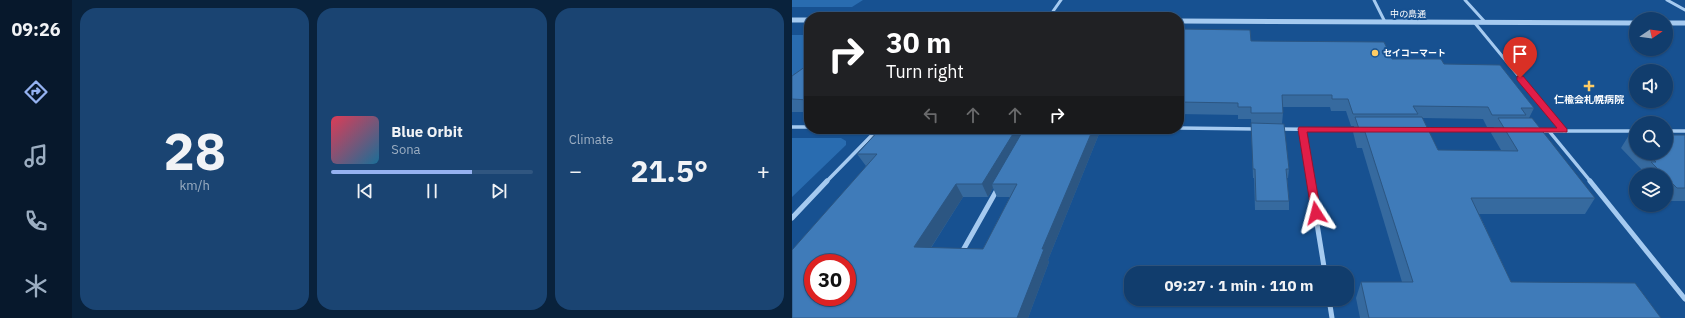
<!DOCTYPE html>
<meta charset="utf-8">
<style>
:root{--surface:#113d6d;--page:#1a4472;--text:#f1f3f6;--muted:#9caec2;--line:#305680;--accent:#95b2f1}
body{margin:0;font-family:"IBM Plex Sans","Noto Sans JP",sans-serif;background:var(--page);color:var(--text);height:100vh;display:flex;flex-direction:column;font-size:15px;white-space:nowrap}
*{box-sizing:border-box;margin:0}
p{font-size:13px;color:var(--muted)}
.icon{flex:none;width:22px;height:22px;fill:none;stroke:currentColor;stroke-width:2;stroke-linecap:round;stroke-linejoin:round}
.map{position:relative;flex:1;overflow:hidden}
.details{display:flex;flex-direction:column;gap:8px;padding:8px;background:#09223c;width:720px}
.details>*{flex:none}
.top-card{position:absolute;left:12px;top:12px;width:380px;height:122px;border-radius:16px;box-shadow:0 1px 3px #0004,0 0 0 1px var(--line);background:#202124;color:#fff;overflow:hidden}
.needle{width:26px;rotate:77deg}
.tools{position:absolute;left:837px;top:12px;display:grid;gap:8px}
.tools a{display:grid;place-items:center;width:44px;height:44px;border-radius:50%;background:var(--surface);box-shadow:0 1px 3px #0004,0 0 0 1px var(--line);font-size:20px}
.speed{position:absolute;left:12px;top:254px;display:flex;gap:8px;font-size:20px;font-weight:700;text-align:center}
.speed>*{display:grid;place-content:center;width:52px;height:52px;border-radius:50%;background:var(--surface);box-shadow:0 1px 3px #0004,0 0 0 1px var(--line);line-height:1}
.speed .limit{border:6px solid #d22;background:#fff;color:#111}
.pin{position:absolute;display:grid;place-items:center;width:34px;height:34px;color:#fff;margin:-41px -17px;border-radius:50% 50% 50% 0;rotate:-45deg;box-shadow:0 0 4px #0007}
.pin .icon{rotate:45deg}
.me{position:absolute;width:44px;margin:-22px;rotate:351deg;stroke-linejoin:round;filter:drop-shadow(0 0 3px #0008)}
.turn{display:flex;align-items:center;gap:14px;height:84px;padding:0 16px;font-size:18px}
.turn .icon{width:52px;height:52px;stroke-width:2.5}
.turn b{display:block;font-size:28px;line-height:34px}
.lanes{display:flex;align-items:center;height:38px;padding:0 16px;background:#0003;justify-content:center;gap:20px;direction:ltr}
.lanes .off{opacity:.35}
.big{font-size:30px;font-weight:700;line-height:1.1}
.details .tile{flex:1;display:flex;flex-direction:column;justify-content:center;gap:6px;min-width:0;padding:0 14px;border-radius:16px;background:var(--page)}
.details .dial{align-items:center;gap:0}
.dial b{font-size:52px;line-height:1}
.song{display:flex;align-items:center;gap:12px}
.cover{width:48px;height:48px;border-radius:6px;background:linear-gradient(135deg,hsl(350 70% 55%),hsl(200 70% 35%))}
.played{height:4px;border-radius:2px;background:linear-gradient(90deg,var(--accent) 70%,var(--line) 70%)}
.keys{display:flex;justify-content:space-around;direction:ltr}
.heat{display:flex;justify-content:space-between;align-items:center;font-size:22px;direction:ltr}
.details .tiles{flex:1;display:grid;gap:8px;grid-template-columns:repeat(3,1fr)}
.trip{position:absolute;left:332px;top:266px;width:230px;height:40px;border-radius:16px;background:var(--surface);box-shadow:0 1px 3px #0004,0 0 0 1px var(--line);font-weight:700;line-height:40px;text-align:center}
main{display:flex;flex:1;min-height:0}
.tab-bar{display:flex;flex-direction:column;width:72px;justify-content:space-around;align-items:center;background:#07182c;color:var(--muted)}
.tab-bar .icon{width:28px;height:28px}
.tab-bar .active{color:var(--accent)}
.tab-bar b{font-size:18px;color:var(--text)}
.map>svg:first-child{display:block}
</style>
<main>
<nav class="tab-bar">
<b>09:26</b>
<svg class="icon active" aria-label="directions" viewBox="0 0 24 24"><path d="M12 3l9 9-9 9-9-9zM9 14v-3h6M13 9l2 2-2 2"/></svg>
<svg class="icon" aria-label="music" viewBox="0 0 24 24"><path d="M9 18V5l10-2v13"/><circle cx="6" cy="18" r="3"/><circle cx="16" cy="16" r="3"/></svg>
<svg class="icon" aria-label="phone" viewBox="0 0 24 24"><path d="M5 4h4l2 5-3 2q2 4 5 5l2-3 5 2v4C11 20 4 13 5 4z"/></svg>
<svg class="icon" aria-label="climate" viewBox="0 0 24 24"><path d="M12 3v18M4 7l16 10M4 17L20 7"/></svg>
</nav>
<section class="details">
<div class="tiles">
<div class="tile dial"><b>28</b><p>km/h</p></div>
<div class="tile">
<div class="song"><i class="cover"></i><div><b>Blue Orbit</b><p>Sona</p></div></div>
<div class="played"></div>
<div class="keys"><svg class="icon" aria-label="previous" viewBox="0 0 24 24"><path d="M18 5L8 12l10 7zM5 5v14"/></svg><svg class="icon" aria-label="pause" viewBox="0 0 24 24"><path d="M8 5v14M16 5v14"/></svg><svg class="icon" aria-label="next" viewBox="0 0 24 24"><path d="M6 5l10 7-10 7zM19 5v14"/></svg></div>
</div>
<div class="tile"><p>Climate</p>
<div class="heat"><a>−</a><b class="big">21.5°</b><a>+</a></div>
</div>
</div>
</section>
<div class="map">
<svg width="893" height="318" viewBox="0 0 893 318">
<rect width="100%" height="100%" fill="#175191"/>
<g fill="#296cb0">
<polygon points="0,0 71,0 60,7 0,7"/>
<polygon points="0,35 17,35 17,70 0,83"/>
<polygon points="0,138 49,138 54,141 54,145 0,197"/>
</g>
<g fill="none" stroke-linecap="round" stroke-linejoin="round">
<g stroke="#a5caf0" stroke-width="3">
<polyline points="582,0 593,22"/>
<polyline points="673,0 693,22"/>
<polyline points="875,0 893,10"/>
<polyline points="257,17 269,0"/>
<polyline points="682,22 729,79"/>
</g>
<g stroke="#a5caf0" stroke-width="3.5">
<polyline points="728,78 772,131"/>
<polyline points="0,127 17,127"/>
<polyline points="387,128 464,129"/>
<polyline points="488,129 566,130"/>
<polyline points="510,129 519,182"/>
<polyline points="632,130 706,130"/>
<polyline points="746,131 844,131"/>
<polyline points="757,131 799,182"/>
<polyline points="874,131 893,131"/>
<polyline points="34,182 86,129"/>
</g>
<g stroke="#a5caf0" stroke-width="5">
<polyline points="518,181 533,273"/>
<polyline points="798,181 893,299"/>
<polyline points="0,218 35,181"/>
<polyline points="170,252 206,188"/>
<polyline points="537,299 540,318"/>
</g>
<g stroke="#a5caf0" stroke-width="5">
<polyline points="0,20 17,20"/>
<polyline points="387,21 844,23"/>
<polyline points="874,23 893,23"/>
</g>
</g>
<g fill="#366a9f" fill-rule="evenodd">
<path d="M387,29l72,12 141,18 52,5 90,44 -5,10 66,80 -10,16h-106l32,68 150,36h-301l-4,-20 5,-16h41l-40,-134h-5l-4,-16 1,-6h-3l-5,-15h-15l-1,-4h-47v6l-1,11 7,45 -1,9h-1l2,23v9h-34l-1,-32h-1l-2,-59h-13v-4l-59,-1zM630,118l61,1 4,8h7l-3,6 10,17h-63z"/>
<polygon points="17,64 17,112 0,112 0,76"/>
<path d="M88,129h221l-53,131 1,2 -21,56h-236l74,-152 -9,-12zM201,188l4,9h13l-27,52 -52,-1 32,-51h25z"/>
<polygon points="837,135 844,135 844,153 874,153 893,135 893,201 875,201 874,200 874,175 850,175 852,172 829,148"/>
</g>
<g fill="#2c5682">
<polygon points="224,129 236,129 200,184 201,188 196,197 190,184"/>
<polygon points="301,129 309,129 256,260 257,262 236,318 225,318 250,249"/>
<polygon points="164,184 171,197 131,260 122,247"/>
</g>
<g fill="#3f7bb9" stroke="#2c5682" fill-rule="evenodd">
<polygon points="387,29 458,30 459,41 592,42 600,59 649,59 652,64 708,65 742,108 729,108 734,115 700,115 696,107 621,106 626,114 561,114 556,99 540,99 540,95 490,95 491,113 459,113 459,107 446,107 446,103 387,102"/>
<polygon points="17,64 17,100 0,99 0,76"/>
<polygon points="563,117 630,117 646,150 726,151 706,118 740,118 803,198 679,198 719,282 843,283 869,318 577,318 569,282 621,282 573,132 568,132"/>
<polygon points="459,123 492,124 497,169 494,169 497,201 464,201 463,169 461,169"/>
<path d="M88,129h136l-34,55h-26l-42,63 69,2 34,-65h-25l32,-55h69l-51,120h2l-27,69h-225v-68l85,-96h-20zM21,263h34v34h-34z"/>
<polygon points="837,135 844,135 844,142"/>
<polygon points="874,135 893,135 893,188 885,188 874,177 874,175 872,175 859,162 864,162 855,153 874,153"/>
</g>
<polygon fill="#e11d48" stroke="#92132f" points="725,76 731,76 775,129 775,132 515,132 529,213 527,216 520,216 506,129 507,127 765,128 725,80"/>
<g fill="#ffcc64" stroke="#175191" stroke-width="1.5">
<circle cx="583" cy="53" r="4"/>
<path d="M795 80h4v4h4v4h-4v4h-4v-4h-4v-4h4z"/>
</g>
<g text-anchor="middle" stroke-width="4" stroke-linejoin="round" paint-order="stroke">
<g font-size="9" fill="#fff" stroke="#175191">
<text x="616" y="17">中の島通</text>
</g>
<g font-size="9" font-weight="bold" fill="#fff" stroke="#175191" text-anchor="start">
<text x="591" y="56">セイコーマート</text>
</g>
<g font-size="10" font-weight="bold" fill="#fff" stroke="#175191">
<text x="797" y="103">仁楡会札幌病院</text>
</g>
</g>
</svg>
<div class="tools">
<a><svg class="needle" viewBox="-14 -14 28 28"><path d="M0-13l5 13h-10z" fill="#e53935"/><path d="M0 13l5-13h-10z" fill="#9caec2"/></svg></a>
<a><svg class="icon" aria-label="sound" viewBox="0 0 24 24"><path d="M4 9h4l5-4v14l-5-4H4zM17 9q2 3 0 6"/></svg></a>
<a><svg class="icon" aria-label="search" viewBox="0 0 24 24"><circle cx="10" cy="10" r="6"/><path d="M15 15l6 6"/></svg></a>
<a><svg class="icon" aria-label="layers" viewBox="0 0 24 24"><path d="M12 4l9 5-9 5-9-5zM3 14l9 5 9-5"/></svg></a>
</div>
<div class="speed"><div class="limit">30</div></div>
<div class="pin" style="left:728px;top:78px;background:#d93025"><svg class="icon" aria-label="arrive" viewBox="0 0 24 24"><path d="M6 21V4h12l-3 4 3 4H6"/></svg></div>
<svg class="me" style="left:524px;top:213px" viewBox="-20 -20 40 40"><path d="M0-17L14 15 0 8-14 15z" fill="#e11d48" stroke="#fff" stroke-width="4"/></svg>
<div class="trip">09:27 · 1 min · 110 m</div>
<div class="top-card">
<div class="turn"><svg class="icon" aria-label="right" viewBox="0 0 24 24"><path d="M7 20v-9h11M14 6l5 5-5 5"/></svg><div><b>30 m</b>Turn right</div></div>
<div class="lanes"><svg class="icon off" aria-label="left" viewBox="0 0 24 24"><path d="M17 20v-9H6M10 6l-5 5 5 5"/></svg><svg class="icon off" aria-label="ahead" viewBox="0 0 24 24"><path d="M12 20V5M6 11l6-6 6 6"/></svg><svg class="icon off" aria-label="ahead" viewBox="0 0 24 24"><path d="M12 20V5M6 11l6-6 6 6"/></svg><svg class="icon" aria-label="right" viewBox="0 0 24 24"><path d="M7 20v-9h11M14 6l5 5-5 5"/></svg></div>
</div>
</div>
</main>
